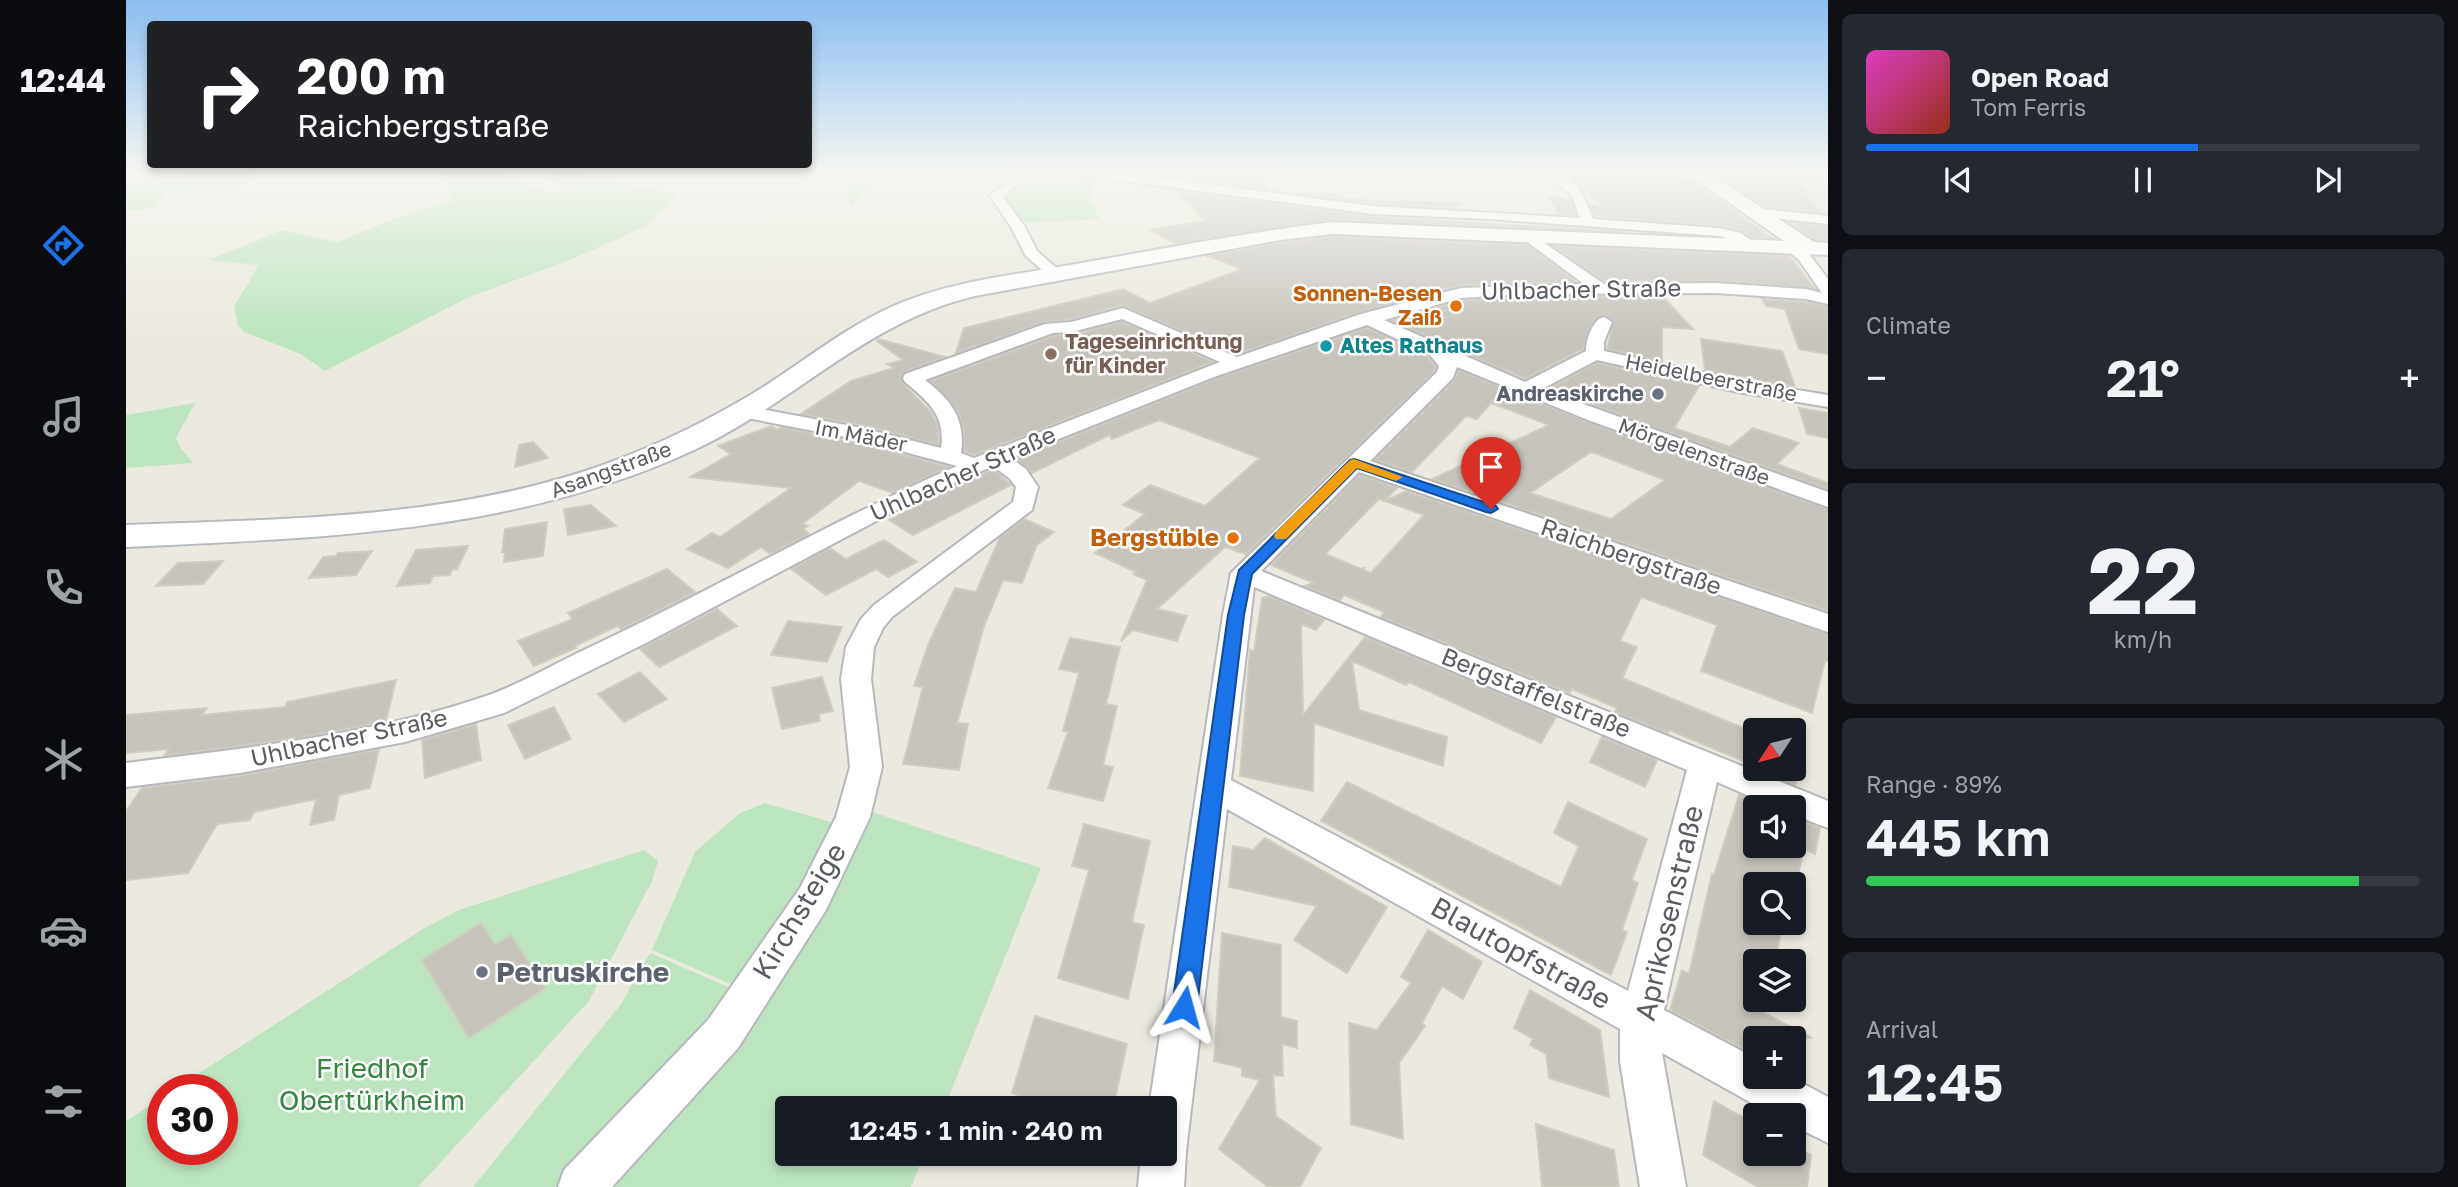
<!DOCTYPE html>
<meta charset="utf-8">
<style>
:root{--surface:#171b24;--page:#242831;--text:#f1f3f6;--muted:#9ea1a6;--line:#363941;--accent:#1a73e8}
body{margin:0;font-family:"Golos Text",sans-serif;background:var(--page);color:var(--text);height:100vh;display:flex;flex-direction:column;font-size:26px;white-space:nowrap}
*{box-sizing:border-box;margin:0}
p{font-size:23px;color:var(--muted)}
.icon{flex:none;width:38px;height:38px;fill:none;stroke:currentColor;stroke-width:2;stroke-linecap:round;stroke-linejoin:round}
.map{position:relative;flex:1;overflow:hidden}
.panel{display:flex;flex-direction:column;gap:14px;padding:14px;background:#0d0f14;width:630px}
.panel>*{flex:none}
.guide{position:absolute;left:21px;top:21px;width:665px;height:147px;border-radius:7px;box-shadow:0 4px 10px #0003;background:#202124;color:#fff;overflow:hidden}
.needle{width:46px;rotate:234deg}
.fabs{position:absolute;left:1617px;top:718px;display:grid;gap:14px}
.fabs a{display:grid;place-items:center;width:63px;height:63px;border-radius:7px;background:var(--surface);box-shadow:0 4px 10px #0003;font-size:35px}
.speed{position:absolute;left:21px;top:1074px;display:flex;gap:14px;font-size:35px;font-weight:700;text-align:center}
.speed>*{display:grid;place-content:center;width:91px;height:91px;border-radius:50%;background:var(--surface);box-shadow:0 4px 10px #0003;line-height:1}
.speed .limit{border:10px solid #d22;background:#fff;color:#111}
.pin{position:absolute;display:grid;place-items:center;width:60px;height:60px;color:#fff;margin:-72px -30px;border-radius:50% 50% 50% 0;rotate:-45deg;box-shadow:0 0 7px #0007}
.pin .icon{rotate:45deg}
.me{position:absolute;width:77px;margin:-38px;rotate:8deg;stroke-linejoin:round;filter:drop-shadow(0 0 5px #0008)}
.turn{display:flex;align-items:center;gap:24px;height:147px;padding:0 35px;font-size:32px}
.turn .icon{width:91px;height:91px;stroke-width:2.5}
.turn b{display:block;font-size:49px;line-height:60px}
.big{font-size:52px;font-weight:600;line-height:1.1}
.panel .widget{flex:1;display:flex;flex-direction:column;justify-content:center;gap:10px;min-width:0;padding:0 24px;border-radius:10px;background:var(--page)}
.panel .dial{align-items:center;gap:0}
.dial b{font-size:91px;line-height:1}
.song{display:flex;align-items:center;gap:21px}
.cover{width:84px;height:84px;border-radius:10px;background:linear-gradient(135deg,hsl(310 70% 55%),hsl(10 70% 35%))}
.played{height:7px;border-radius:4px;background:linear-gradient(90deg,var(--accent) 60%,var(--line) 60%)}
.keys{display:flex;justify-content:space-around;direction:ltr}
.heat{display:flex;justify-content:space-between;align-items:center;font-size:38px;direction:ltr}
.charge{height:10px;border-radius:5px;background:linear-gradient(90deg,#34c759 89%,var(--line) 0)}
.trip{position:absolute;left:649px;top:1096px;width:402px;height:70px;border-radius:7px;background:var(--surface);box-shadow:0 4px 10px #0003;font-weight:600;line-height:70px;text-align:center}
main{display:flex;flex:1;min-height:0}
.dock{display:flex;flex-direction:column;width:126px;justify-content:space-around;align-items:center;background:#090b0e;color:var(--muted)}
.dock .icon{width:49px;height:49px}
.dock .selected{color:var(--accent)}
.dock b{font-size:32px;color:var(--text)}
.map>svg:first-child{display:block}
</style>
<main>
<nav class="dock">
<b>12:44</b>
<svg class="icon selected" aria-label="directions" viewBox="0 0 24 24"><path d="M12 3l9 9-9 9-9-9zM9 14v-3h6M13 9l2 2-2 2"/></svg>
<svg class="icon" aria-label="music" viewBox="0 0 24 24"><path d="M9 18V5l10-2v13"/><circle cx="6" cy="18" r="3"/><circle cx="16" cy="16" r="3"/></svg>
<svg class="icon" aria-label="phone" viewBox="0 0 24 24"><path d="M5 4h4l2 5-3 2q2 4 5 5l2-3 5 2v4C11 20 4 13 5 4z"/></svg>
<svg class="icon" aria-label="climate" viewBox="0 0 24 24"><path d="M12 3v18M4 7l16 10M4 17L20 7"/></svg>
<svg class="icon" aria-label="car" viewBox="0 0 24 24"><path d="M5 17H2v-5l4-1 3-4h7l3 4 3 1v5h-3M9 17h6M6 11h13"/><circle cx="7" cy="17" r="2"/><circle cx="17" cy="17" r="2"/></svg>
<svg class="icon" aria-label="filters" viewBox="0 0 24 24"><path d="M4 7h16M4 17h16"/><circle cx="9" cy="7" r="2"/><circle cx="15" cy="17" r="2"/></svg>
</nav>
<div class="map">
<svg width="1702" height="1187" viewBox="0 0 1702 1187">
<rect width="100%" height="100%" fill="#eceae0"/>
<polygon fill="#dddcd5" points="1575,171 1702,171 1702,217 1632,209"/>
<g fill="#bce4bf">
<polygon points="76,171 125,171 128,180 116,186 40,194 28,208 0,211 0,183"/>
<polygon points="312,171 367,171 425,194 445,189 416,177 441,171 552,195 520,226 444,260 343,297 199,371 175,354 118,332 112,325 108,306 133,265 83,260 157,230 211,242 276,216 326,201 320,179"/>
<polygon points="732,171 774,171 745,181 726,206 723,204 722,185"/>
<polygon points="929,171 971,175 964,196 973,219 893,223 874,195 886,184 921,183"/>
<polygon points="69,403 50,438 53,446 67,463 0,468 0,415"/>
<polygon points="639,803 712,824 609,986 526,950 569,852 614,813"/>
<polygon points="746,812 915,868 818,1108 662,1108 662,1153 799,1153 785,1187 476,1187 698,904"/>
<polygon points="518,850 532,861 526,881 463,1001 292,1187 0,1187 0,1121 37,1097 37,1150 96,1150 96,1090 47,1090 297,929 333,910"/>
<polygon points="524,953 607,989 438,1187 347,1187 495,1004"/>
</g>
<g fill="#c7c4bd" stroke="#d0ccbf" stroke-width="2" fill-rule="evenodd">
<polygon points="1053,171 1139,171 1140,189 1053,178"/>
<polygon points="1433,171 1487,171 1563,178 1646,238 1625,237 1616,230 1593,225 1469,216 1464,204 1480,207"/>
<polygon points="1585,171 1660,171 1668,182 1674,183 1693,212 1638,207"/>
<polygon points="1053,191 1247,217 1500,232 1207,219 1050,243 1024,230 1080,221 1053,194"/>
<polygon points="1168,193 1209,194 1212,198 1259,201 1336,203 1327,208 1247,203"/>
<polygon points="1422,196 1445,200 1450,215 1433,214"/>
<polygon points="1662,222 1702,227 1702,240 1689,239"/>
<polygon points="1207,237 1401,245 1450,282 1334,285 1234,312 1111,354 996,305 945,319 918,322 830,353 838,328 997,289 1024,303 1117,269 1082,256 1154,243"/>
<polygon points="1427,246 1663,256 1689,289 1590,280 1479,281"/>
<polygon points="1536,296 1567,329 1536,327 1536,361 1481,349 1488,321 1477,315 1465,325 1457,349 1399,379 1266,321 1335,301 1396,297"/>
<polygon points="1636,299 1680,302 1702,306 1702,354 1673,349 1659,309 1640,306"/>
<polygon points="996,322 1087,362 848,455 838,451 838,429 831,410 804,381 928,336 947,335"/>
<polygon points="1241,328 1301,356 1310,367 1309,371 1120,554 1099,547 1031,609 1061,616 1051,641 1007,630 995,641 1021,580 1007,574 1010,572 969,553 1019,514 997,505 1024,485 1079,506 1134,458 1033,420 986,439 983,435 906,473 890,459 1089,379"/>
<polygon points="752,339 819,357 778,372 775,377 777,384 805,412 812,427 813,445 737,425 675,414 725,381 768,368 761,364 777,360 751,341"/>
<polygon points="1575,339 1656,351 1669,387 1579,370"/>
<polygon points="1471,363 1573,386 1548,428 1604,447 1627,428 1673,443 1651,464 1702,483 1702,489 1422,389"/>
<path d="M1333,370l128,52 241,87v102l-396,-132 117,-54 -58,-22 -14,16 -11,-3 -54,56 -37,-12 80,-80zM1465,452l4,1 70,27 -54,39 -81,-26z"/>
<polygon points="1673,408 1702,413 1702,438 1681,434"/>
<polygon points="645,426 652,430 655,427 733,443 823,467 767,493 733,481 676,524 682,526 677,529 683,534 644,554 635,547 602,568 561,549 586,533 594,537 665,488 564,477 605,454 592,446"/>
<polygon points="407,442 422,458 389,467 393,445"/>
<polygon points="867,469 885,485 787,535 763,520 796,503 793,502"/>
<polygon points="1234,475 1271,488 1258,501 1253,499 1199,554 1235,569 1238,568 1237,570 1245,573 1298,515 1259,501 1280,491 1702,634 1702,661 1699,660 1686,713 1575,671 1591,625 1515,597 1494,641 1511,647 1496,678 1629,733 1629,768 1668,768 1668,748 1676,752 1669,785 1621,765 1622,763 1543,730 1542,733 1489,712 1491,708 1446,689 1444,693 1255,617 1258,612 1218,595 1214,600 1178,586 1188,583 1145,565"/>
<polygon points="465,505 490,526 442,535 438,509"/>
<polygon points="898,519 928,532 911,545 896,583 877,580 858,626 831,723 842,724 833,770 777,764 797,687 788,686 803,643 829,588 850,592 874,537"/>
<polygon points="421,522 417,556 378,562 379,552 376,552 379,529"/>
<polygon points="758,540 791,562 762,577 750,569 700,595 665,569 704,548 720,559"/>
<polygon points="342,546 331,569 326,570 324,575 307,576 304,583 271,586 290,550"/>
<polygon points="246,551 230,575 183,578 197,557 210,556 212,553"/>
<polygon points="97,561 77,584 30,586 52,563"/>
<polygon points="541,569 569,592 495,629 491,626 449,646 450,648 408,666 392,641 447,619 442,613"/>
<polygon points="1143,596 1198,620 1190,630 1175,624 1177,715 1239,637 1430,717 1415,743 1283,682 1280,685 1226,661 1233,710 1321,737 1317,766 1188,723 1187,791 1114,776 1124,650 1128,651 1136,598"/>
<polygon points="591,609 611,626 533,667 514,649"/>
<polygon points="662,621 716,627 701,662 645,655"/>
<polygon points="944,638 994,647 980,704 991,706 977,765 987,767 977,801 922,788 942,732 937,731 953,673 933,669"/>
<polygon points="514,672 541,699 498,722 472,694"/>
<polygon points="696,677 707,711 693,714 694,721 656,729 646,688"/>
<polygon points="270,680 260,721 178,737 38,756 43,749 0,753 0,715 81,708 76,715 160,707 161,702"/>
<polygon points="428,707 445,739 399,759 382,725"/>
<polygon points="350,724 355,760 299,778 296,740"/>
<polygon points="1476,737 1531,760 1519,787 1464,762"/>
<polygon points="253,749 244,788 213,795 208,820 184,825 190,799 128,812 124,820 91,824 62,873 0,880 0,811 16,788 114,776"/>
<polygon points="1221,782 1435,887 1453,846 1428,833 1442,802 1521,839 1506,880 1512,883 1496,930 1501,932 1485,975 1195,821"/>
<polygon points="1613,795 1641,807 1629,807 1629,845 1668,845 1668,818 1694,828 1689,854 1678,849 1668,893 1668,884 1629,884 1629,922 1656,922 1650,961 1629,961 1629,1008 1686,1038 1629,1038 1629,1055 1544,1010 1556,970 1563,974 1586,874 1588,875"/>
<polygon points="958,824 1024,841 1006,922 1018,925 1002,999 932,978 963,870 946,866"/>
<polygon points="1139,838 1261,907 1221,973 1168,940 1191,906 1103,887 1107,846 1127,850"/>
<polygon points="355,923 369,945 385,935 419,988 343,1038 296,960"/>
<polygon points="1302,930 1356,962 1337,999 1316,986 1296,1023 1299,1026 1273,1063 1277,1139 1225,1124 1223,1023 1251,1030 1285,983 1275,977"/>
<polygon points="1096,933 1155,945 1155,1017 1171,1021 1171,1048 1156,1044 1157,1076 1147,1075 1150,1116 1195,1148 1174,1187 1142,1187 1093,1149 1134,1080 1116,1076 1116,1068 1088,1061"/>
<polygon points="1404,990 1474,1030 1483,1097 1423,1078 1420,1054 1404,1045 1407,1039 1388,1028"/>
<polygon points="909,1016 1001,1044 987,1108 930,1108 886,1093"/>
<polygon points="1588,1101 1629,1124 1629,1153 1668,1153 1668,1146 1685,1155 1681,1187 1632,1187 1577,1155"/>
<polygon points="1410,1124 1488,1150 1493,1187 1416,1187"/>
</g>
<g fill="none" stroke-linecap="round" stroke-linejoin="round">
<defs>
<g id="street">
<path d="M947,171h32l268,35 207,12 -9,-24 -13,-9 -12,-14c27,0 39,26 47,48l126,9 22,5 17,13 -2,3c-12,2 -24,-10 -37,-13l-229,-17 -117,-5 -294,-39z"/>
<polygon points="885,179 891,183 877,197 899,227 911,251 935,272 938,275 935,278 925,278 900,256 885,227 864,196"/>
<polygon points="1627,208 1702,216 1702,224 1622,215 1622,209"/>
<path d="M1401,231l77,53 112,-1 90,6 16,4 -23,-33 -14,-12 7,-4 17,10 19,25v25l-22,-5 -90,-6 -194,1 -61,4 -77,22 141,62 61,-31c0,-11 6,-31 18,-34l8,5 -8,20v9l134,29 90,15v12l-90,-15 -141,-32 -55,29 286,103v15l-240,-87 -131,-53 -4,11 -83,83 458,153v18l-469,-160 -98,99 567,230v27l-34,-13v-8h-20l-57,-25 -53,228 91,48v18h34l39,21v46l-34,-17v-11h-21l-111,-62 24,134h-46l-20,-126v-32l-393,-220 -41,342 -2,36h-46l3,-34h25v-45h-17l74,-493 8,-42 206,-201 2,-6 -10,-12 -62,-29 -153,52 -203,81 15,11 12,18 -6,23 -140,107 -9,11 -9,19 -3,32 11,88 -12,50 -44,93 -88,138 -126,139h-54l6,-17 144,-150 92,-132 36,-71 14,-50 -9,-88 5,-32 15,-28 13,-14 139,-103 3,-15 -6,-8 -17,-13 -81,36 -268,142 -140,69 -99,29 -165,31 -114,14v-24c118,-15 241,-27 354,-65 37,-12 72,-33 106,-49 125,-58 245,-128 371,-183l-97,-26 -123,-24 -3,-4 3,-4 7,-2 118,22 79,20c5,-32 -13,-47 -36,-66l-2,-4 2,-4 140,-50 26,-2 52,-14 114,49 124,-43 100,-26 123,-4 -62,-46 -2,-3zM996,319l98,43 -246,96 -13,-5c5,-34 -10,-53 -36,-73l128,-47 19,-1zM1128,587l433,183 -59,221 -397,-211z"/>
</g>
<path id="secondary" d="M1558,171h21l109,71 14,1v12l-495,-21 -53,6 -305,56c-108,25 -182,108 -281,154 -178,83 -374,88 -568,97v-22c159,-6 325,-6 477,-60 58,-21 113,-48 165,-81 40,-26 79,-57 123,-77 58,-26 124,-32 185,-43 86,-15 171,-32 257,-42l451,19z"/>
</defs>
<use href="#street" stroke="#b6b8bd" stroke-width="4"/>
<use href="#secondary" stroke="#b6b9bf" stroke-width="4"/>
<use href="#street" fill="#fff" fill-rule="evenodd"/>
<use href="#secondary" fill="#fff" fill-rule="evenodd"/>
</g>
<linearGradient id="sky" x2="0" y2="1"><stop stop-color="#8abef1"/><stop offset="0.51" stop-color="#f6f6f1"/><stop offset="1" stop-color="#f6f6f1" stop-opacity="0"/></linearGradient>
<rect width="1702" height="337" fill="url(#sky)"/>
<polygon fill="#1a73e8" stroke="#114b97" stroke-width="2" points="1228,459 1370,506 1372,509 1365,513 1360,512 1231,468 1126,574 1118,615 1071,1007 1067,1015 1058,1019 1050,1015 1046,1007 1102,615 1113,570 1224,460"/>
<polygon fill="#f59e0b" points="1228,459 1277,477 1270,481 1231,468 1160,539 1150,539 1148,536 1150,532 1224,460"/>
<g fill="#e8710a" stroke="#fff" stroke-width="2.5">
<circle cx="1330" cy="306" r="7"/>
<circle cx="1107" cy="538" r="7"/>
</g>
<circle fill="#0f9aa8" stroke="#fff" stroke-width="2.5" cx="1200" cy="346" r="7"/>
<circle fill="#8d6e63" stroke="#fff" stroke-width="2.5" cx="925" cy="354" r="7"/>
<g fill="#6b7280" stroke="#fff" stroke-width="2.5">
<circle cx="1532" cy="394" r="7"/>
<circle cx="356" cy="972" r="7"/>
</g>
<g text-anchor="middle" stroke-width="5" stroke-linejoin="round" paint-order="stroke">
<g font-size="21" font-weight="bold" fill="#c56008" stroke="#fff" text-anchor="end">
<text x="1316" y="301">Sonnen-Besen<tspan x="1316" dy="24">Zaiß</tspan></text>
</g>
<g font-size="21" font-weight="bold" fill="#785e54" stroke="#fff" text-anchor="start">
<text x="939" y="349">Tageseinrichtung<tspan x="939" dy="24">für Kinder</tspan></text>
</g>
<g font-size="21" font-weight="bold" fill="#0d838f" stroke="#fff" text-anchor="start">
<text x="1214" y="353">Altes Rathaus</text>
</g>
<g font-size="21" fill="#595c61" stroke="#fff">
<text transform="translate(1585 378) rotate(11)" y="7">Heidelbeerstraße</text>
<text transform="translate(735 436) rotate(11)" y="7">Im Mäder</text>
<text transform="translate(1568 452) rotate(20)" y="7">Mörgelenstraße</text>
<text transform="translate(485 470) rotate(-20)" y="7">Asangstraße</text>
</g>
<g font-size="21" font-weight="bold" fill="#5b616d" stroke="#fff" text-anchor="end">
<text x="1518" y="401">Andreaskirche</text>
</g>
<g font-size="24" fill="#595c61" stroke="#fff">
<text transform="translate(1455 290) rotate(-1)" y="8">Uhlbacher Straße</text>
<text transform="translate(837 474) rotate(-24)" y="8">Uhlbacher Straße</text>
<text transform="translate(1505 557) rotate(19)" y="8">Raichbergstraße</text>
<text transform="translate(1410 693) rotate(22)" y="8">Bergstaffelstraße</text>
<text transform="translate(223 738) rotate(-12)" y="8">Uhlbacher Straße</text>
</g>
<g font-size="24" font-weight="bold" fill="#c56008" stroke="#fff" text-anchor="end">
<text x="1093" y="546">Bergstüble</text>
</g>
<g font-size="28" fill="#595c61" stroke="#fff">
<text transform="translate(673 911) rotate(-59)" y="10">Kirchsteige</text>
<text transform="translate(1543 913) rotate(-77)" y="10">Aprikosenstraße</text>
<text transform="translate(1395 953) rotate(29)" y="10">Blautopfstraße</text>
</g>
<g font-size="28" font-weight="bold" fill="#5b616d" stroke="#fff" text-anchor="start">
<text x="370" y="982">Petruskirche</text>
</g>
<g font-size="28" fill="#35843f" stroke="#fff">
<text x="246" y="1078">Friedhof<tspan x="246" dy="32">Obertürkheim</tspan></text>
</g>
</g>
</svg>
<div class="fabs">
<a><svg class="needle" viewBox="-14 -14 28 28"><path d="M0-13l5 13h-10z" fill="#e53935"/><path d="M0 13l5-13h-10z" fill="#9ea1a6"/></svg></a>
<a><svg class="icon" aria-label="sound" viewBox="0 0 24 24"><path d="M4 9h4l5-4v14l-5-4H4zM17 9q2 3 0 6"/></svg></a>
<a><svg class="icon" aria-label="search" viewBox="0 0 24 24"><circle cx="10" cy="10" r="6"/><path d="M15 15l6 6"/></svg></a>
<a><svg class="icon" aria-label="layers" viewBox="0 0 24 24"><path d="M12 4l9 5-9 5-9-5zM3 14l9 5 9-5"/></svg></a>
<a>+</a>
<a>−</a>
</div>
<div class="speed"><div class="limit">30</div></div>
<div class="pin" style="left:1365px;top:509px;background:#d93025"><svg class="icon" aria-label="arrive" viewBox="0 0 24 24"><path d="M6 21V4h12l-3 4 3 4H6"/></svg></div>
<svg class="me" style="left:1058px;top:1007px" viewBox="-20 -20 40 40"><path d="M0-17L14 15 0 8-14 15z" fill="#1a73e8" stroke="#fff" stroke-width="4"/></svg>
<div class="trip">12:45 · 1 min · 240 m</div>
<div class="guide">
<div class="turn"><svg class="icon" aria-label="right" viewBox="0 0 24 24"><path d="M7 20v-9h11M14 6l5 5-5 5"/></svg><div><b>200 m</b>Raichbergstraße</div></div>
</div>
</div>
<section class="panel">
<div class="widget">
<div class="song"><i class="cover"></i><div><b>Open Road</b><p>Tom Ferris</p></div></div>
<div class="played"></div>
<div class="keys"><svg class="icon" aria-label="previous" viewBox="0 0 24 24"><path d="M18 5L8 12l10 7zM5 5v14"/></svg><svg class="icon" aria-label="pause" viewBox="0 0 24 24"><path d="M8 5v14M16 5v14"/></svg><svg class="icon" aria-label="next" viewBox="0 0 24 24"><path d="M6 5l10 7-10 7zM19 5v14"/></svg></div>
</div>
<div class="widget"><p>Climate</p>
<div class="heat"><a>−</a><b class="big">21°</b><a>+</a></div>
</div>
<div class="widget dial"><b>22</b><p>km/h</p></div>
<div class="widget"><p>Range · 89%</p><b class="big">445 km</b><div class="charge"></div></div>
<div class="widget"><p>Arrival</p><b class="big">12:45</b></div>
</section>
</main>
